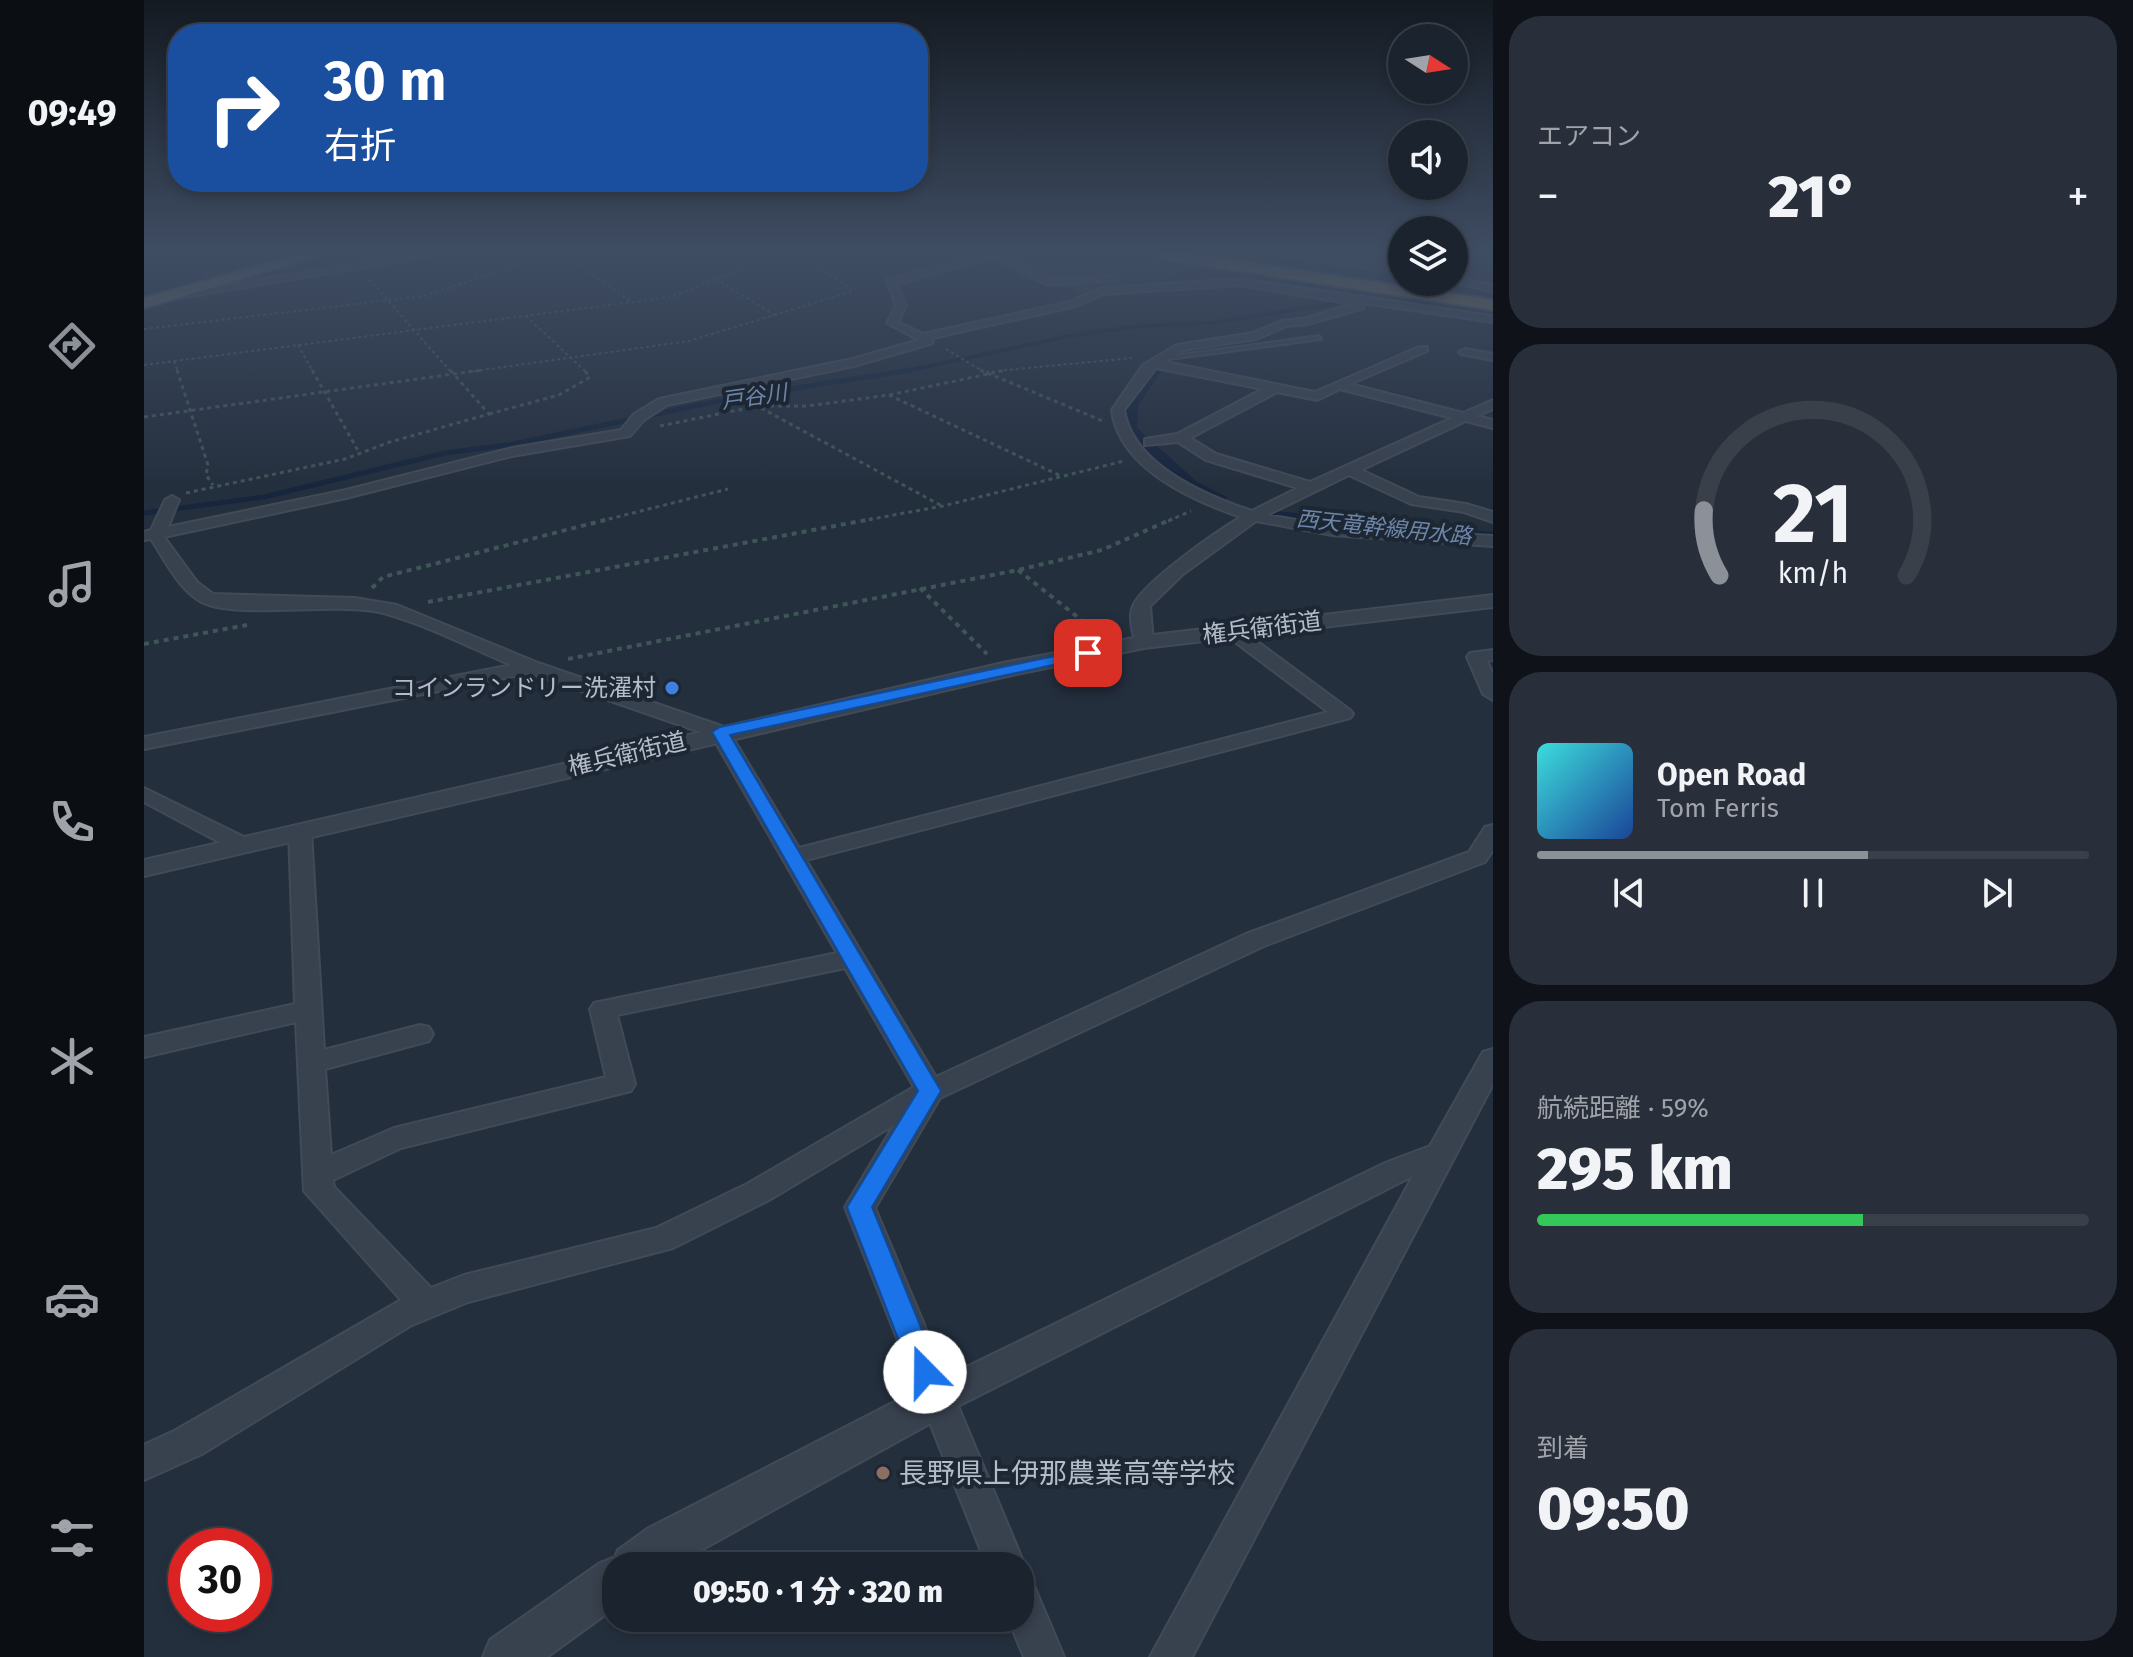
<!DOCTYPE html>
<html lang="ja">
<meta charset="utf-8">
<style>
:root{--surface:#1b232e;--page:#282f3a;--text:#f1f3f6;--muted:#a0a4aa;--line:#39404a;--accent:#8c9099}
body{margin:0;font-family:"Fira Sans","Noto Sans JP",sans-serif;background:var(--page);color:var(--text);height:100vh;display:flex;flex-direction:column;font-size:30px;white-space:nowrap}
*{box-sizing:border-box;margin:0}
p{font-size:26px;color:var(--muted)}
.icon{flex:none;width:44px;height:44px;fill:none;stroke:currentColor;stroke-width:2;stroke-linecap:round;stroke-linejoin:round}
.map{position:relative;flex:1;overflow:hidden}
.panel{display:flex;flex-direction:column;gap:16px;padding:16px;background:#0f1319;width:640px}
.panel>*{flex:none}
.banner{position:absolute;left:24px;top:24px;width:760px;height:168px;border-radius:32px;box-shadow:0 4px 12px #0003,0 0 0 2px var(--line);background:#1a4fa0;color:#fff;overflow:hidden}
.needle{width:52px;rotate:102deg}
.tools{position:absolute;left:1244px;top:24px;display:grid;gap:16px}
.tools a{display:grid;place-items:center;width:80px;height:80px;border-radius:50%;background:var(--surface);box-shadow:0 4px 12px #0003,0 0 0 2px var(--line);font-size:40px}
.speed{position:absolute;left:24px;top:1528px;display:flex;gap:16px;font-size:40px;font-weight:700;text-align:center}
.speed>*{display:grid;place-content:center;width:104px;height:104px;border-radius:50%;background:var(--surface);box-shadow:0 4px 12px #0003,0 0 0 2px var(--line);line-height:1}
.speed .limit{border:12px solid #d22;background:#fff;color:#111}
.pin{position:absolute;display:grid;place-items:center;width:68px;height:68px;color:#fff;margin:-34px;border-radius:16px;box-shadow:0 4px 12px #0006}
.me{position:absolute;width:88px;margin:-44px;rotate:338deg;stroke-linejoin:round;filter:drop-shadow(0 0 6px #0008)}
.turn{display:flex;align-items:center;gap:28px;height:168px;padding:0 24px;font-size:36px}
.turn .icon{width:104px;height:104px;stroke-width:2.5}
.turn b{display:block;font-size:56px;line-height:68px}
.big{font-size:60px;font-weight:800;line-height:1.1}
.panel .card{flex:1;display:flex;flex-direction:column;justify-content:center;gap:12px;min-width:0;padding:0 28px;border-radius:32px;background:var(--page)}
.panel .dial{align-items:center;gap:0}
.dial svg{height:208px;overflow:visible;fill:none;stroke:var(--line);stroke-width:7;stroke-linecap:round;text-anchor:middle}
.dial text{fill:var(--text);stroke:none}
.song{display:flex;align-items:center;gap:24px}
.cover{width:96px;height:96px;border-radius:12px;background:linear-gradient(135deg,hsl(180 70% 55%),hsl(220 70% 35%))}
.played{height:8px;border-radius:4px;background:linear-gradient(90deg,var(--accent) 60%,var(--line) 60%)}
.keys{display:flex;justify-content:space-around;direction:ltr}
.heat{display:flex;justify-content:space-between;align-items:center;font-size:44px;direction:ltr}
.charge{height:12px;border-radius:6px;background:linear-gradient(90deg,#34c759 59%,var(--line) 0)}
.trip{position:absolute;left:458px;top:1552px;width:432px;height:80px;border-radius:32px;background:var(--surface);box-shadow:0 4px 12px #0003,0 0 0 2px var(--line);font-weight:800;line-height:80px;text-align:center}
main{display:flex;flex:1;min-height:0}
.dock{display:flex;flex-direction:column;width:144px;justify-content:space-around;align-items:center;background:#0b0e12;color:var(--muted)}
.dock .icon{width:56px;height:56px}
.dock .active{color:var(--accent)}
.dock b{font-size:36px;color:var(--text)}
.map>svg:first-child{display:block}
</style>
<main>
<nav class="dock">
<b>09:49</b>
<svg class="icon active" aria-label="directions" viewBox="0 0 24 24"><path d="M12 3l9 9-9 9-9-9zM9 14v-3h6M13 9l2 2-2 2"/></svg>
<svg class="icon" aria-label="music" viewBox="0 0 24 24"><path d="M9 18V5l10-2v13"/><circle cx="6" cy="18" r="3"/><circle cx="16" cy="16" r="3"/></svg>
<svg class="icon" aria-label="phone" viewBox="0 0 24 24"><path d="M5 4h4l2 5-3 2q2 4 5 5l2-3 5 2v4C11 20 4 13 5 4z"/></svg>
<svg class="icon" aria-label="climate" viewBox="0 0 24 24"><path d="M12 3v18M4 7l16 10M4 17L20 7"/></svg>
<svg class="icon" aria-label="car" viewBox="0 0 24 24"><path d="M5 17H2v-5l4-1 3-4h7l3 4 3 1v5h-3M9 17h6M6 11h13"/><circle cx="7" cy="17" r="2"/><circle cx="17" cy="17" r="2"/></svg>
<svg class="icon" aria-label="filters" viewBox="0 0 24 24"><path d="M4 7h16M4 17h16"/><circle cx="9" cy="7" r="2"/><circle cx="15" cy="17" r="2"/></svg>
</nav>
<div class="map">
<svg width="1349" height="1657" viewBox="0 0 1349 1657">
<rect width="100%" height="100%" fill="#242f3e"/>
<path fill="#263c3f" d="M872,254h120l53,9 -15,16c-31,1 -58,3 -86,17l-57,-28z"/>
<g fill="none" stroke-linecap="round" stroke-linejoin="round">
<g stroke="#17263c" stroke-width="4">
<polyline points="1234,279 1258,265"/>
<polyline points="757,372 931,335 996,326 1068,323 1182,305 1198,301 1220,287"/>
</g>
<polyline stroke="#17263c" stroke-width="5" points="0,513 120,497 301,453 364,445 589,398 766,370"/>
<g fill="#17263c" fill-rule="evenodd">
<path d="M1005,367l13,3 -24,36 -1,22 60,54 30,15v8c-28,7 -89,-54 -106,-75l1,-24z"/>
<polygon points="1131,511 1349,532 1349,544 1124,521 1121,517"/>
</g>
<defs>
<polygon id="service" points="1175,336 1177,339 1025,359 1022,357"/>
<g id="minor">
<path d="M842,254h15l49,25 62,-2 5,3 -69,5 -54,-28 -97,27 9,22 -8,16 25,12 146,-32 33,-14 138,-9 253,37v6l-129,-19 -1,5 -55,16 -21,2 -31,13 -72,11 -19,12 150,30 104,-45h8v4l-77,33 113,29 30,-13v9l-16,7 16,4v8l-27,-7 -105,49 58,27 47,7 27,8v10l-29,-10 -53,-8 -62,-29 -82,40 65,11 161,10v10l-161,-11 -76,-14 -74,54 -32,31 3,36 -3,4h-12c-6,-11 -10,-31 -4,-42 13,-24 83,-73 107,-87 -50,-17 -122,-49 -129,-107l31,-45 34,-20 76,-12 28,-12 26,-3 46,-14 -113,-19 -136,9 -28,12 -144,32 1,5 -79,23 -187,39 -23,15 -14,16 -118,20 -166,42 -182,39 33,45 16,12 142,4 42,7 141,58 189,65 72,120 529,-136 -101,-76v-8h12l111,82 3,4 -3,4 -544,142 130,217 310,-143 223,-82 16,-25 8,-2v25l-8,12 -221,84 -324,152 -65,110 71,169 439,-214 45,-17 53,-94 10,-3v35l-301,573h-42l263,-481 -455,230 67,160 -5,12v-12h-33l-61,-153 -8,-13 2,-4 -75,-189 49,-82 -125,75 -96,48 -205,54 -58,24 -208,128 -58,26v-35l32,-15 225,-130 -97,-109 -8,-169 -152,35v-20l151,-33 -6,-173 3,-5h16l3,5 13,219 96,-25 9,2 4,7 -4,7 -104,28 6,86 63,-27 212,-51 -16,-68 4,-6 243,-50 -125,-217 -182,-63 -386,76v-12l367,-72c-40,-17 -82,-39 -124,-51 -46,-14 -155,7 -187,-13 -22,-13 -35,-41 -49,-62l-7,1v-8l7,-2 14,-30 7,-4 7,4 -11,27 178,-37 166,-42 109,-18 13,-16 25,-15 193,-40 67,-19 -32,-17 9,-17 -9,-26zM1012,368l107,21 -86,45 -32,5v6l33,-3 28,18 92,28 -46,23c-48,-16 -119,-46 -128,-101zM1196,389l112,29 -142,64 -94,-28 -26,-16 87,-46 40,8zM701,968l69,119 -167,97 -91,44 -192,47 -33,13 -97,-101 -1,-7 68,-32 230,-57 4,-7 -18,-69z"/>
<polygon points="1124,254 1148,254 1258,267 1258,273"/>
<polygon points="1310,277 1349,285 1349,291 1306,282 1310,282"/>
<polygon points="1321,349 1349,354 1349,360 1317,354 1315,352"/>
<polygon points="1349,650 1349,660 1343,661 1349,674 1349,700 1339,694 1323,657 1326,653"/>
<polygon points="0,788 106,840 109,845 98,852 90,850 0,802"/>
<polygon points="876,1581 890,1586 920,1657 880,1657 864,1618 876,1618"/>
</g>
<g id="tertiary">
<polygon points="274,254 299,254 29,299 23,295"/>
<polygon points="1349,595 1349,607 1000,648 859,677 0,876 0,860 859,663 1000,636"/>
<polygon points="791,1381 805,1387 811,1400 805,1413 528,1566 472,1566 472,1607 403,1657 339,1657 346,1640 456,1563 471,1557 474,1550 503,1529"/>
</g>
<polygon id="trunk" points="157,254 180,254 0,308 0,298"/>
<polygon id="motorway" points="1010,254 1047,254 1349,300 1349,310 1018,259"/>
</defs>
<use href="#service" stroke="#414a57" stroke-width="4"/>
<use href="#minor" stroke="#414a57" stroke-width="4"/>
<use href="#tertiary" stroke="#414a57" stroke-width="4"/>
<use href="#trunk" stroke="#434c59" stroke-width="4"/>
<use href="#motorway" stroke="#434c59" stroke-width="4"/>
<g stroke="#3f5557" stroke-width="2" stroke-dasharray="3 3" stroke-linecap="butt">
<polyline points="420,254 487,302"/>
<polyline points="225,279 307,372"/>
<polyline points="572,279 632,316"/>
<polyline points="382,316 442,372"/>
<polyline points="0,329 280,296 406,254"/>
<polyline points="154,345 169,372"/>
<polyline points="802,349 840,372"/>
<polyline points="30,361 34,372"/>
<polyline points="0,365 527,297 598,269 599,254"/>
<polyline points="324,372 545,341 709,291 656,254 599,261"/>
<polyline points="842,372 988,358"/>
</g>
<g stroke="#3f5557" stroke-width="3" stroke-dasharray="4 4" stroke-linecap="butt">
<polyline points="33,370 64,465 62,475 69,485"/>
<polyline points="168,370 216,454"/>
<polyline points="836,370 959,421"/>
<polyline points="745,395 917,476"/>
<polyline points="617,408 798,506"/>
<polyline points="345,414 415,395 446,377 440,370"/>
<polyline points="0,417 338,370"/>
<polyline points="516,426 614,406 663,406 745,395 863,370"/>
<polyline points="42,493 201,459 246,442 345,414 306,370"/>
<polyline points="457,521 584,489"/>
<polyline points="717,521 799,506 980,461"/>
<polyline points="1024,521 1047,511"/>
</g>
<g stroke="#3f5557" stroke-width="4" stroke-dasharray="5 5" stroke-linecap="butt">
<polyline points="874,570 955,634"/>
<polyline points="228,588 239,577 465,519"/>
<polyline points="776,588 843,654"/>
<polyline points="284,602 728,519"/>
<polyline points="0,644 103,625"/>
<polyline points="424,659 874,570 958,550 1028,519"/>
</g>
<use href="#service" fill="#38414e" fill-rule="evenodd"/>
<use href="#minor" fill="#38414e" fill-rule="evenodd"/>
<use href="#tertiary" fill="#38414e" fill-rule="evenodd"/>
<use href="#trunk" fill="#656462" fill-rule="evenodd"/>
<use href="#motorway" fill="#746855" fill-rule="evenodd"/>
</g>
<linearGradient id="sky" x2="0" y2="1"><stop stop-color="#141a22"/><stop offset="0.52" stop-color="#3f4d63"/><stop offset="1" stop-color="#3f4d63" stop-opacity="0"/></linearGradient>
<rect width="1349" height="486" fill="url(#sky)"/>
<polygon fill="#1a73e8" stroke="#114b97" stroke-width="2" points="944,649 950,650 950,656 586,735 797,1091 728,1207 795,1372 791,1381 781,1385 771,1381 767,1372 703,1207 774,1091 568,732 576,727"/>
<circle fill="#3f7fe0" stroke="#1d2633" stroke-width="3" cx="528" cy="688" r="8"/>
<circle fill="#8d6e63" stroke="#1d2633" stroke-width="3" cx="739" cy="1473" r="8"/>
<g text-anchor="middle" stroke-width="8" stroke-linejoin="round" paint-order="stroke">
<g font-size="22" font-style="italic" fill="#6d86a8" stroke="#1d2633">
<text transform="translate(610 396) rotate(-8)" y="8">戸谷川</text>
<text transform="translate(1240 527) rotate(6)" y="8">西天竜幹線用水路</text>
</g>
<g font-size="24" fill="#b4bcc9" stroke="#1d2633">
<text transform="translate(1118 628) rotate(-7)" y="8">権兵衛街道</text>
<text transform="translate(483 754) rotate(-13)" y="8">権兵衛街道</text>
</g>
<g font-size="24" fill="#b4bcc9" stroke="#1d2633" text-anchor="end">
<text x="512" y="696">コインランドリー洗濯村</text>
</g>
<g font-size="28" fill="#b4bcc9" stroke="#1d2633" text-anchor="start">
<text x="755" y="1483">長野県上伊那農業高等学校</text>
</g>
</g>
</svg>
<div class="tools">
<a><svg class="needle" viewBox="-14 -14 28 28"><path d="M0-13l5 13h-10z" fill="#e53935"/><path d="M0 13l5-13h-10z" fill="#a0a4aa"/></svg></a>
<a><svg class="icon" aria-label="sound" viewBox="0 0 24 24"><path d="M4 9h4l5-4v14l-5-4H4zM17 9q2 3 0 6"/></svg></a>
<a><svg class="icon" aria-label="layers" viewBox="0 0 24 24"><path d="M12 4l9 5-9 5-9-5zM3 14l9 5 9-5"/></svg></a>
</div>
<div class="speed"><div class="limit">30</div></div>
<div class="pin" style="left:944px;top:653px;background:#d93025"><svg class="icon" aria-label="arrive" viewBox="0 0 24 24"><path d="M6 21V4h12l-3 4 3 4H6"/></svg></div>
<svg class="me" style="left:781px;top:1372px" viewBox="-20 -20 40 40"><circle r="19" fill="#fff"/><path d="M0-13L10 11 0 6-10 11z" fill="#1a73e8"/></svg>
<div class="trip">09:50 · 1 分 · 320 m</div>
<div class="banner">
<div class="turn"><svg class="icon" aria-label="right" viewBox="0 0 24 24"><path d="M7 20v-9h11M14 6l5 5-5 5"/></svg><div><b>30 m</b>右折</div></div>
</div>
</div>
<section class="panel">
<div class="card"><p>エアコン</p>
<div class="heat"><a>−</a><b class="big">21°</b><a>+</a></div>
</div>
<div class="card dial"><svg viewBox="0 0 100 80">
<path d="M14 69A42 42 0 1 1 86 69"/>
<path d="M14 69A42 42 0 0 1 8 44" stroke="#8c9099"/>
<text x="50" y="56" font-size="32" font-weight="700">21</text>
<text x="50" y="72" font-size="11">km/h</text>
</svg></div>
<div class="card">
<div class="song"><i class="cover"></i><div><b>Open Road</b><p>Tom Ferris</p></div></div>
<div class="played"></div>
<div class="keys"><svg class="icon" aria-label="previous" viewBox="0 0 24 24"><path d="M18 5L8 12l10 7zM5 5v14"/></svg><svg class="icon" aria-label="pause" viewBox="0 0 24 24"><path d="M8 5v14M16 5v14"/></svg><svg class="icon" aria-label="next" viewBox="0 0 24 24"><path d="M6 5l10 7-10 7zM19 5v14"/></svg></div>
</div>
<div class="card"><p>航続距離 · 59%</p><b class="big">295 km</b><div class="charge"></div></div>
<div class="card"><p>到着</p><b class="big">09:50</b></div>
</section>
</main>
